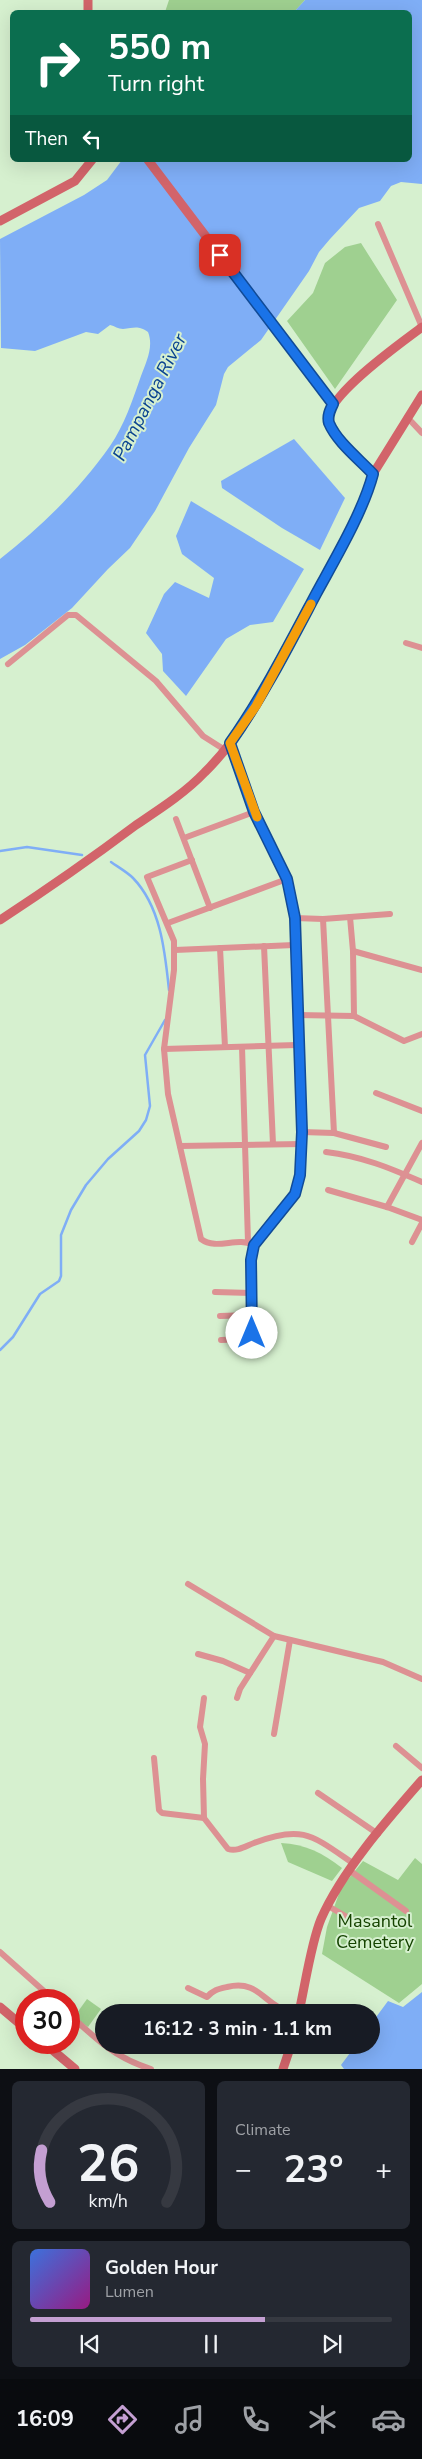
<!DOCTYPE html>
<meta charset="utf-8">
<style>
:root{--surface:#171b24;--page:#242831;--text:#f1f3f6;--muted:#9ea1a6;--line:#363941;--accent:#c49fd2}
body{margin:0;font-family:"Nunito Sans",sans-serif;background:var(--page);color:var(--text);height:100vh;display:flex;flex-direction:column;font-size:19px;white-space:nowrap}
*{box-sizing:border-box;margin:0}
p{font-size:16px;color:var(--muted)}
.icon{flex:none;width:28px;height:28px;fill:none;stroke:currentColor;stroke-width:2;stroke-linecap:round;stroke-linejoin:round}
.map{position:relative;height:2069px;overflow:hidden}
.drawer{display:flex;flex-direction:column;gap:12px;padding:12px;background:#0d0f14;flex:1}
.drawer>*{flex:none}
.guide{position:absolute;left:10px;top:10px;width:402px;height:152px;border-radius:8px;box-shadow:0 5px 20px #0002;background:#0b6e4f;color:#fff;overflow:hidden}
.speed{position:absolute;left:15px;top:1989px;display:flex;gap:10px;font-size:25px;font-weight:700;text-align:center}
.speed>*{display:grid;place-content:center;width:65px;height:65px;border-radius:50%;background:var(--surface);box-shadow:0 5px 20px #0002;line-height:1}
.speed .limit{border:8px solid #d22;background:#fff;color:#111}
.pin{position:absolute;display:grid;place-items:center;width:42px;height:42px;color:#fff;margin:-21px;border-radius:10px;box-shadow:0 2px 8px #0006}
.me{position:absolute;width:55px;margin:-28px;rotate:0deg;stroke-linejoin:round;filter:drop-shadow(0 0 4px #0008)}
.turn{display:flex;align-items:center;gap:18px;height:105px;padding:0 15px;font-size:22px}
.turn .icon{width:65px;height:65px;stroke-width:2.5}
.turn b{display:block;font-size:35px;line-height:42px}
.then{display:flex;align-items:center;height:48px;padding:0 15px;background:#0003;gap:10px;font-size:19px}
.big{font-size:38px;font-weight:700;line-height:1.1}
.drawer .card{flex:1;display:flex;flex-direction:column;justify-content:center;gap:8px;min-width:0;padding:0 18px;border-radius:8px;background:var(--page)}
.drawer .dial{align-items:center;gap:0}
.dial svg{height:130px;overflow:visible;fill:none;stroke:var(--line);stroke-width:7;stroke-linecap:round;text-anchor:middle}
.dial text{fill:var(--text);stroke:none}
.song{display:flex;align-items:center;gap:15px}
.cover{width:60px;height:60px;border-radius:8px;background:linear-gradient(135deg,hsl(220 70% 55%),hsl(310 70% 35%))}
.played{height:5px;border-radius:2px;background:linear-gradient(90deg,var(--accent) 65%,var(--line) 65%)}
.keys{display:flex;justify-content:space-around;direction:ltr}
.heat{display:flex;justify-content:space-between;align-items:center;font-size:28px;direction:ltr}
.drawer .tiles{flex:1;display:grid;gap:12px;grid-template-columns:1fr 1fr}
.card:last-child{grid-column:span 2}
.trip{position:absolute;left:95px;top:2004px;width:285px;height:50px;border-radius:25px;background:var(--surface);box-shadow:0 5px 20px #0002;font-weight:700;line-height:50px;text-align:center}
.menu{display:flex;height:80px;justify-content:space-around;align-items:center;background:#090b0e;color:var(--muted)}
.menu .icon{width:35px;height:35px}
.menu .current{color:var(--accent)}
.menu b{font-size:22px;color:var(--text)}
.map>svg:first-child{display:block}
</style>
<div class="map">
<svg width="422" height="2069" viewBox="0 0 422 2069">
<rect width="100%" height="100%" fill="#d6f0cf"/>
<g fill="#9fd090">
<polygon points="169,0 305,0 294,12 165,12"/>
<polygon points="361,243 397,300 335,389 287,321 313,293 325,263 345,247"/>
<path d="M281,1843c24,1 42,10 61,25l-10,13 -44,-19z"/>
<polygon points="415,1858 422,1864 422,1984 399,2003 322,1954 327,1927 341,1888 363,1861 398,1880"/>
<polygon points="87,1999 101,2009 88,2027 74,2017"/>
</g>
<g fill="#7faef6">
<path d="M305,0h117v184l-21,-2 -10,4 -11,15 -21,7 -29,31 -11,13 -10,19 -48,69 -33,27 -4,7 -8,31 -27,43 -34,63 -25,37 -22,21 -36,39 -47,37 -25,14v-100c41,-32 80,-70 110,-113 14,-20 23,-47 31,-70 5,-14 13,-29 7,-44 -10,-7 -14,-4 -25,-3 -5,0 -8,-3 -13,-4l-12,9 -12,-2 -51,19 -34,-3 -1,-109 84,-44 23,-15 15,-20h288v-148h-116z"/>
<polygon points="294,439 345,498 320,550 282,528 222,488 221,481"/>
<polygon points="191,501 304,569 273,622 250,625 226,639 186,696 163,671 162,654 146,633 164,594 175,582 209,598 214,578 182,554 176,536"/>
<polygon points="422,1992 422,2069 344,2069 341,2065 356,2045 371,2045 371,2024 388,2001 403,2007"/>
</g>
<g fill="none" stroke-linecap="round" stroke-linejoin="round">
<g stroke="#7faef6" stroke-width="2.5">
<polyline points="0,851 27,847 82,855"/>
<path d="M111,862c7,5 16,10 22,16 28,29 32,74 36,112"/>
<polyline points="0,1350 13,1337 40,1294 59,1281 61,1276 61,1235 71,1210 86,1185 108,1159 139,1131 146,1120 150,1106 145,1055 165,1020"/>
</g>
<g stroke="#dd9193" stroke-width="6">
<polyline points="378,224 422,327"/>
<polyline points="407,417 422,433"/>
<polyline points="406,643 422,648"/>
<polyline points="8,664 68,615 76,615 156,681 203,736 225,750"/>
<polyline points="176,819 210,908"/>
<polyline points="184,838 254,812"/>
<path d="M192,860l-45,17 27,64v29l-10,79 4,45 33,145c16,12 36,-3 52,6"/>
<polyline points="350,917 353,951 354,1016"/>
<polyline points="295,918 323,919 390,914"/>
<polyline points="323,919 334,1133"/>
<polyline points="168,923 287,879"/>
<polyline points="264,946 273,1144"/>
<polyline points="220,948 225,1047"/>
<polyline points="175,950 294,945"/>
<polyline points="353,951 422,970"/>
<polyline points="297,1015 354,1016 404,1041 422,1034"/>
<polyline points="242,1047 248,1242"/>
<polyline points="164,1049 297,1045"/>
<polyline points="376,1093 422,1111"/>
<polyline points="302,1132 334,1133 386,1147"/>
<polyline points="180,1146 302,1144"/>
<path d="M326,1152c35,4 64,16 96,30"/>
<polyline points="328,1190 387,1207 422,1220"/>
<polyline points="387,1207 422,1143"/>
<polyline points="412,1242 422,1223"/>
<polyline points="215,1292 251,1293"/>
<polyline points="220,1316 251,1315"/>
<polyline points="221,1340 246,1339 252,1333 251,1260 253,1245 295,1194 301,1175 302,1144 295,918 287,879 254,812 230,743"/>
<polyline points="188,1584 274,1636 383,1662 422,1679"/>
<polyline points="198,1654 223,1661 250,1673"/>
<polyline points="237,1698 240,1689 274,1636"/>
<polyline points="274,1734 290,1640"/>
<polyline points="396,1746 422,1768"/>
<path d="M154,1758l5,52 3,3 42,5 24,31c9,3 18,-3 26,-6 49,-19 59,-7 100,21"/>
<polyline points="318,1793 378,1834"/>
<polyline points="204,1818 203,1779 205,1744 200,1727 204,1698"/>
<polyline points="349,1870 406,1911"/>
<polyline points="328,1906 361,1925"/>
<polyline points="0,1952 54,2000"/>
<path d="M188,1988l19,9c6,-7 11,-8 20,-10 32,-8 37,18 62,25"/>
<path d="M69,2014c27,25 46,44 82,55"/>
</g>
<g stroke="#d2646a" stroke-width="9">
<polyline points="88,0 88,12"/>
<polyline points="148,160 333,404"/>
<polyline points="0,221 75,181 92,160"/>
<path d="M373,474c-11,-11 -41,-39 -44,-53 -6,-24 75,-80 93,-94"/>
<path d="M0,920c46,-30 92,-62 136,-95 24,-16 49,-32 69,-53 47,-46 77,-115 108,-172 20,-37 49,-86 60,-126l49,-79"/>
<polyline points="0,2007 26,2029"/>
<path d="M299,2012c6,-26 12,-69 22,-93 21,-48 66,-99 101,-139"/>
<polyline points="43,2042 75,2069"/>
<polyline points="283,2069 291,2045"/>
</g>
</g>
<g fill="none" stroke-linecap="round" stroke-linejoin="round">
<defs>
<path id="route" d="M220,255l113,149c-3,6 -6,12 -4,19 8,19 30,36 44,51 -10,38 -38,85 -57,120 -27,51 -53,102 -86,149l24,69 33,67 8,39 7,214 -2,43 -5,19 -41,51 -3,15 1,73"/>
</defs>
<use href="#route" stroke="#114b97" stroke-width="12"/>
<use href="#route" stroke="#1a73e8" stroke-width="9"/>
<polyline stroke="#f59e0b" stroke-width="9" points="257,817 230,743 256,706 311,604"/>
</g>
<g text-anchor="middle" stroke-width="4" stroke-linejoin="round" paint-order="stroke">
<g font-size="18" fill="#154300" stroke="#d6f0cf">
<text x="375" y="1927">Masantol<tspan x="375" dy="21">Cemetery</tspan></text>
</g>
<g font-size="19" font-style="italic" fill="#0a4390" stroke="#d6f0cf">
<text transform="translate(149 397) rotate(-63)" y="7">Pampanga River</text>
</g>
</g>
</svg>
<div class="speed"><div class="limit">30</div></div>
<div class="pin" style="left:220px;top:255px;background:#d93025"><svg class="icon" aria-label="arrive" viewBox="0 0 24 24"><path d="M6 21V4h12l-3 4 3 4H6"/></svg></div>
<svg class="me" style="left:252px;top:1333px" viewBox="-20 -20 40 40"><circle r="19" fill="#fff"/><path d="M0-13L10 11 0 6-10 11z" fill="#1a73e8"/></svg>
<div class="trip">16:12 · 3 min · 1.1 km</div>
<div class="guide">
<div class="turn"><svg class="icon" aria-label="right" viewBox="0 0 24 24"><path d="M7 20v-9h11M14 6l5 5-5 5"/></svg><div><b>550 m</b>Turn right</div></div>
<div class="then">Then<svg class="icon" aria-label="left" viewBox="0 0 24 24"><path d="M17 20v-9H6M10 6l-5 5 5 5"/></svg></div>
</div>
</div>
<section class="drawer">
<div class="tiles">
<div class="card dial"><svg viewBox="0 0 100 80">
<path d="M14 69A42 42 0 1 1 86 69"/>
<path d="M14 69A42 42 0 0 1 9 37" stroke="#c49fd2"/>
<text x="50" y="56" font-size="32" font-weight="700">26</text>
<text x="50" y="72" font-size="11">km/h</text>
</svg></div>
<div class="card"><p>Climate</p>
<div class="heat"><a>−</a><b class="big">23°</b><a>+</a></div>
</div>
<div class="card">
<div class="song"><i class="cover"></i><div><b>Golden Hour</b><p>Lumen</p></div></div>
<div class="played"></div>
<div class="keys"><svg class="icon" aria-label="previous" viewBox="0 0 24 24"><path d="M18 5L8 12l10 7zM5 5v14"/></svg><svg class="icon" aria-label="pause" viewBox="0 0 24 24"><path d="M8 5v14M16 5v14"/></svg><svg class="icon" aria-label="next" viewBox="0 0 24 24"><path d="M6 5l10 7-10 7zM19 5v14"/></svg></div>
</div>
</div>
</section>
<nav class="menu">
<b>16:09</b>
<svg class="icon current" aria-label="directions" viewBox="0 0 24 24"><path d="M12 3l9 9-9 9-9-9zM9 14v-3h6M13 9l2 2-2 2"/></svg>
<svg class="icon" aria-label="music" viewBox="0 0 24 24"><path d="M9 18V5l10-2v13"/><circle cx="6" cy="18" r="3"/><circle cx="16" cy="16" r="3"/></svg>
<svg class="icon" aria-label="phone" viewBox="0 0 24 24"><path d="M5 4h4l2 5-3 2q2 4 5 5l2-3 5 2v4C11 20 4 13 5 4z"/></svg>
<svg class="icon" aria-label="climate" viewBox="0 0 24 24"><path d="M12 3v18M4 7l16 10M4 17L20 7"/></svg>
<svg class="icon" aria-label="car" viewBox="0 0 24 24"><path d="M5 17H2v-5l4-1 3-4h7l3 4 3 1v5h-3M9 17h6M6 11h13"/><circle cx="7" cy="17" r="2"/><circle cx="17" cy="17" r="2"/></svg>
</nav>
